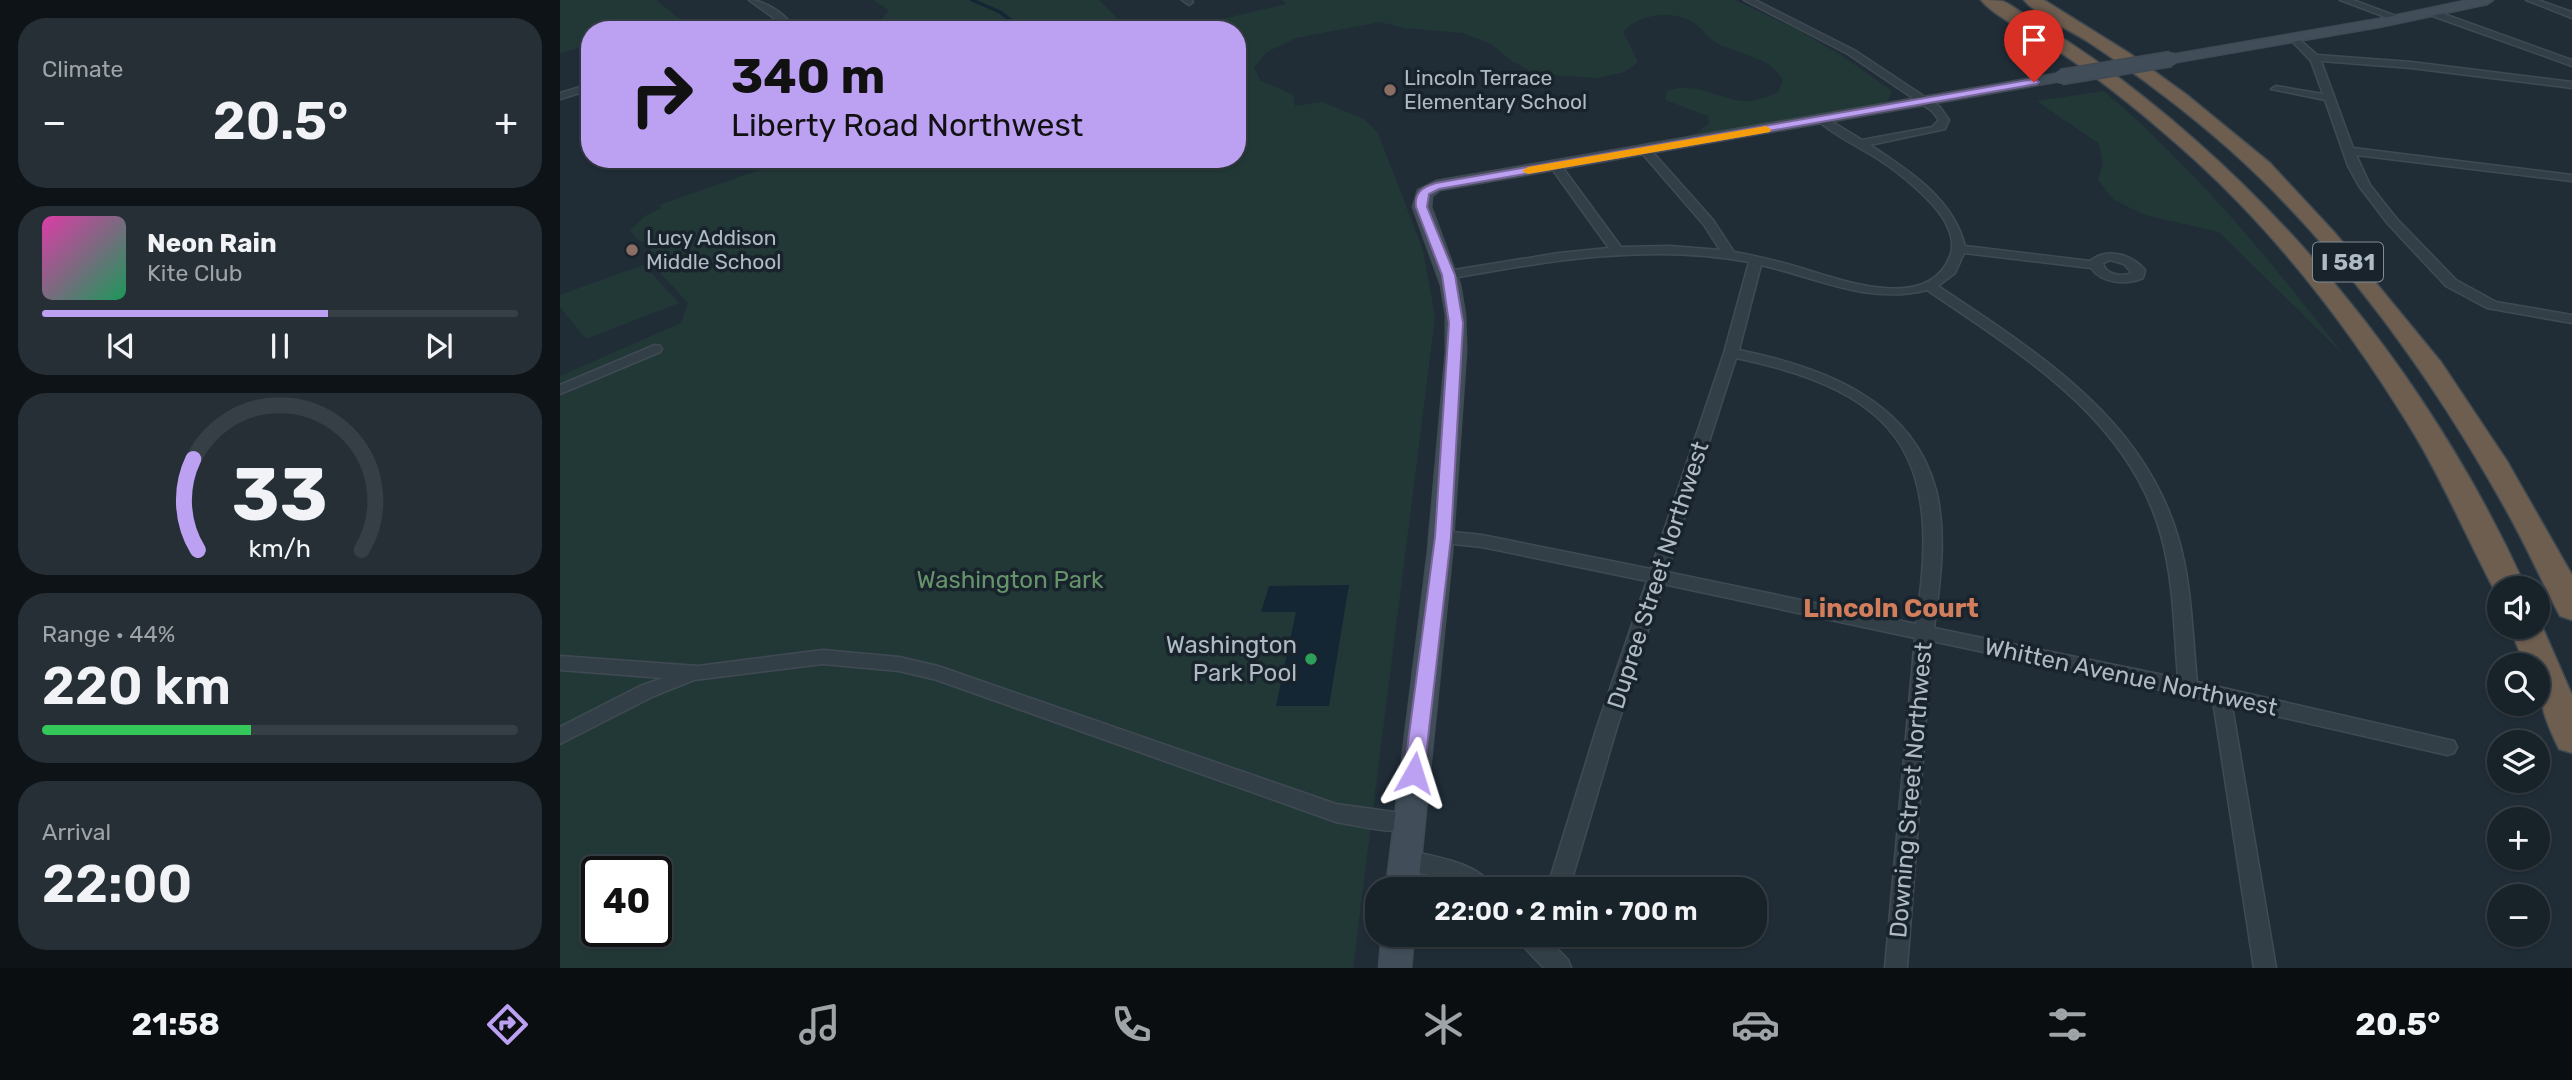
<!DOCTYPE html>
<meta charset="utf-8">
<style>
:root{--surface:#182229;--page:#252f35;--text:#f1f3f6;--muted:#9fa4a8;--line:#363f46;--accent:#bca0f2}
body{margin:0;font-family:Rubik,sans-serif;background:var(--page);color:var(--text);height:100vh;display:flex;flex-direction:column;font-size:26px;white-space:nowrap}
*{box-sizing:border-box;margin:0}
p{font-size:23px;color:var(--muted)}
.icon{flex:none;width:38px;height:38px;fill:none;stroke:currentColor;stroke-width:2;stroke-linecap:round;stroke-linejoin:round}
.map{position:relative;flex:1;overflow:hidden}
.drawer{display:flex;flex-direction:column;gap:18px;padding:18px;background:#0d1317;width:560px}
.drawer>*{flex:none}
.hud{position:absolute;left:21px;top:21px;width:665px;height:147px;border-radius:28px;box-shadow:0 2px 5px #0004,0 0 0 2px var(--line);background:#bca0f2;color:#111;overflow:hidden}
.fabs{position:absolute;left:1927px;top:576px;display:grid;gap:14px}
.fabs a{display:grid;place-items:center;width:63px;height:63px;border-radius:50%;background:var(--surface);box-shadow:0 2px 5px #0004,0 0 0 2px var(--line);font-size:35px}
.speed{position:absolute;left:21px;top:856px;display:flex;gap:14px;font-size:35px;font-weight:700;text-align:center}
.speed>*{display:grid;place-content:center;width:91px;height:91px;border-radius:50%;background:var(--surface);box-shadow:0 2px 5px #0004,0 0 0 2px var(--line);line-height:1}
.speed .limit{border:4px solid #111;border-radius:10px;background:#fff;color:#111}
.pin{position:absolute;display:grid;place-items:center;width:60px;height:60px;color:#fff;margin:-72px -30px;border-radius:50% 50% 50% 0;rotate:-45deg;box-shadow:0 0 7px #0007}
.pin .icon{rotate:45deg}
.me{position:absolute;width:77px;margin:-38px;rotate:6deg;stroke-linejoin:round;filter:drop-shadow(0 0 5px #0008)}
.turn{display:flex;align-items:center;gap:24px;height:147px;padding:0 35px;font-size:32px}
.turn .icon{width:91px;height:91px;stroke-width:2.5}
.turn b{display:block;font-size:49px;line-height:60px}
.big{font-size:52px;font-weight:600;line-height:1.1}
.drawer .widget{flex:1;display:flex;flex-direction:column;justify-content:center;gap:10px;min-width:0;padding:0 24px;border-radius:28px;background:var(--page)}
.drawer .dial{align-items:center;gap:0}
.dial svg{height:182px;overflow:visible;fill:none;stroke:var(--line);stroke-width:7;stroke-linecap:round;text-anchor:middle}
.dial text{fill:var(--text);stroke:none}
.song{display:flex;align-items:center;gap:21px}
.cover{width:84px;height:84px;border-radius:10px;background:linear-gradient(135deg,hsl(320 70% 55%),hsl(150 70% 35%))}
.played{height:7px;border-radius:4px;background:linear-gradient(90deg,var(--accent) 60%,var(--line) 60%)}
.keys{display:flex;justify-content:space-around;direction:ltr}
.heat{display:flex;justify-content:space-between;align-items:center;font-size:38px;direction:ltr}
.charge{height:10px;border-radius:5px;background:linear-gradient(90deg,#34c759 44%,var(--line) 0)}
.trip{position:absolute;left:805px;top:877px;width:402px;height:70px;border-radius:28px;background:var(--surface);box-shadow:0 2px 5px #0004,0 0 0 2px var(--line);font-weight:600;line-height:70px;text-align:center}
.menu{display:flex;height:112px;justify-content:space-around;align-items:center;background:#0a0e10;color:var(--muted)}
.menu .icon{width:49px;height:49px}
.menu .current{color:var(--accent)}
.menu b{font-size:32px;color:var(--text)}
main{display:flex;flex:1;min-height:0}
.map>svg:first-child{display:block}
</style>
<main>
<section class="drawer">
<div class="widget"><p>Climate</p>
<div class="heat"><a>−</a><b class="big">20.5°</b><a>+</a></div>
</div>
<div class="widget">
<div class="song"><i class="cover"></i><div><b>Neon Rain</b><p>Kite Club</p></div></div>
<div class="played"></div>
<div class="keys"><svg class="icon" aria-label="previous" viewBox="0 0 24 24"><path d="M18 5L8 12l10 7zM5 5v14"/></svg><svg class="icon" aria-label="pause" viewBox="0 0 24 24"><path d="M8 5v14M16 5v14"/></svg><svg class="icon" aria-label="next" viewBox="0 0 24 24"><path d="M6 5l10 7-10 7zM19 5v14"/></svg></div>
</div>
<div class="widget dial"><svg viewBox="0 0 100 80">
<path d="M14 69A42 42 0 1 1 86 69"/>
<path d="M14 69A42 42 0 0 1 12 29" stroke="#bca0f2"/>
<text x="50" y="56" font-size="32" font-weight="700">33</text>
<text x="50" y="72" font-size="11">km/h</text>
</svg></div>
<div class="widget"><p>Range · 44%</p><b class="big">220 km</b><div class="charge"></div></div>
<div class="widget"><p>Arrival</p><b class="big">22:00</b></div>
</section>
<div class="map">
<svg width="2012" height="968" viewBox="0 0 2012 968">
<rect width="100%" height="100%" fill="#202d37"/>
<g fill="#223837" fill-rule="evenodd">
<polygon points="0,0 96,0 122,21 88,30 30,30 30,45 0,53"/>
<polygon points="313,0 539,0 569,30 313,30 329,10"/>
<path d="M722,0h453l63,30 43,25 51,36 -4,10 -11,4 -227,41 -3,-4c20,-3 48,-3 62,-19l-1,-7 -43,-16 2,-9c28,-10 47,6 74,10 13,2 26,-4 37,-9l5,-12c-11,-21 -39,-25 -60,-34 -16,-7 -14,-11 -25,-20 -21,-18 -58,-13 -75,6l15,30 -13,10 -28,6 -61,-4 -24,-13 -21,-17 -28,-11 -59,-5 -24,-6 -84,16 -29,14 -13,15 6,13 33,15 2,11 27,-4 42,17 14,14 45,117 12,67 -82,651h-793v-592l121,-53 7,-20 -38,-41 1,-15 -14,-8 -7,-9 15,-14 17,-8 -3,-3 132,-46h446v-129h-61l110,-26zM37,872h59v59h-59z"/>
<path d="M1544,91c92,78 165,168 239,263l-124,-122 -74,-17 -31,-15 -16,-20 5,-17 -4,-19 -62,-43z"/>
<polygon points="83,265 119,303 26,339 0,307 0,295"/>
</g>
<polygon fill="#142634" points="789,585 769,706 716,706 736,612 701,612 709,586"/>
<g fill="none" stroke-linecap="round" stroke-linejoin="round">
<polyline stroke="#142634" stroke-width="3.5" points="412,0 440,12 453,22 454,30"/>
<defs>
<g id="street">
<path d="M189,0c14,0 41,15 44,30h-10l-1,-6z"/>
<polygon points="622,0 632,0 633,2 629,5"/>
<path d="M1184,0h11l99,50 86,57 9,13 -4,9 -75,16c39,26 83,53 95,101l125,15c17,-14 41,-7 55,9l-2,8c-17,7 -41,6 -52,-10l-127,-15 -9,20 -17,13c97,65 203,130 239,248 15,48 15,100 20,148l257,59 3,6 -3,6 -7,2 -215,-49 44,262h-22l-41,-267 -281,-60 -25,327h-22l30,-330 -252,-54 -46,143 -48,162h-22l50,-162 50,-146 -165,-34 -39,-4 -6,-2 -2,-4 2,-4 6,-2 39,4 169,34 73,-216 25,-91c-101,-19 -201,-1 -301,17l-6,-4 6,-4 111,-18 50,-5 -59,-82 6,-3 4,1 61,83 49,-1 50,4 -16,-25 -63,-73 -1,-2 5,-3 4,1 64,72 21,32c19,3 38,8 57,13 43,12 136,51 159,-9 7,-17 -5,-38 -18,-52 -20,-21 -45,-41 -71,-55 -14,-8 -32,-18 -44,-29l9,-2 36,22 70,-13 7,-7 -7,-9 -84,-57zM1550,260l14,4 8,9c-10,4 -27,2 -29,-10zM1201,265c56,13 107,40 166,25 94,64 202,129 234,245 13,46 13,96 17,143l-244,-50c6,-45 13,-94 2,-138 -24,-91 -115,-123 -197,-140zM1176,358c168,35 206,101 180,266l-249,-52z"/>
<polygon points="1780,0 1793,0 1844,19 1836,21"/>
<polygon points="1966,0 1978,0 2012,12 2012,18"/>
<polygon points="1870,9 2012,60 2012,66 1867,14 1865,12"/>
<polygon points="1734,35 1757,55 1851,62 2012,82 2012,88 1851,68 1761,61 1793,148 2012,175 2012,181 1796,155 1810,185 1836,218 1896,280 1936,302 2012,315 2012,323 1927,308 1886,286 1828,224 1799,186 1788,166 1765,100 1711,89 1716,86 1763,94 1751,61 1729,38"/>
<polygon points="30,84 30,90 0,99 0,93"/>
<polygon points="95,345 100,346 102,349 100,352 0,394 0,385"/>
<path d="M263,650l76,7 39,9 398,138 80,11 3,6 -3,6c-23,9 -56,-1 -80,-5l-399,-142 -38,-9 -76,-7 -129,16 -40,16 -94,48v-17l80,-41 23,-8 -103,-8v-14l138,10z"/>
<path d="M845,850c26,6 76,12 88,39h-29l-12,-8 -54,-14 -4,-7 4,-7z"/>
<polygon points="956,934 983,934 1008,960 1011,968 984,968 959,942"/>
</g>
<g id="secondary">
<polygon points="1909,0 1933,0 1927,4 1819,27 1611,63 1604,59 1611,55 1819,19"/>
<polygon points="1501,73 1506,74 1508,77 1506,80 880,190 872,196 871,207 900,285 905,315 906,351 892,552 858,889 826,889 868,552 886,351 886,315 881,285 853,207 858,190 876,181"/>
<polygon points="822,934 854,934 851,968 819,968"/>
</g>
<g id="highway">
<path d="M1421,0c6,0 15,0 21,1 7,2 15,9 22,13 25,15 48,30 71,46 187,135 336,319 431,528h-27l-1,9c-29,-54 -53,-112 -85,-165 -60,-99 -132,-193 -217,-271 -43,-39 -88,-76 -136,-109 -21,-15 -65,-34 -79,-52z"/>
<path d="M1464,0h20l85,53 58,42 83,68 65,70 106,129 66,99 65,114v45l-12,-4c-19,-36 -35,-73 -55,-108 -71,-128 -167,-262 -276,-359 -44,-39 -91,-74 -139,-106 -18,-12 -53,-27 -66,-43z"/>
<path d="M1978,617l34,78v58l-13,-4c-15,-31 -21,-49 -21,-84h-13l-16,-39h29z"/>
</g>
</defs>
<use href="#street" stroke="#404a54" stroke-width="3"/>
<use href="#secondary" stroke="#404a54" stroke-width="3"/>
<use href="#highway" stroke="#3e4952" stroke-width="3"/>
<use href="#street" fill="#333f47" fill-rule="evenodd"/>
<use href="#secondary" fill="#414e5a" fill-rule="evenodd"/>
<use href="#highway" fill="#6d5e50" fill-rule="evenodd"/>
<defs>
<polyline id="secondary-bridge" points="1501,77 1611,59"/>
</defs>
<use href="#secondary-bridge" stroke="#404a54" stroke-width="17" stroke-linecap="butt"/>
<use href="#secondary-bridge" stroke="#414e5a" stroke-width="14"/>
</g>
<path fill="#bca0f2" stroke="#7a689d" stroke-width="2" d="M1474,79l5,3 -2,2 -598,105 -10,5 -2,13 28,68 8,48 -12,214 -27,236 -3,6 -7,3 -7,-3 -3,-6 31,-236 14,-214 -7,-48 -26,-68c-2,-14 6,-20 20,-24z"/>
<polygon fill="#f59e0b" points="1206,126 1211,129 1210,132 968,174 962,171 968,167"/>
<g fill="#8d6e63" stroke="#19232c" stroke-width="2.5">
<circle cx="830" cy="90" r="7"/>
<circle cx="72" cy="250" r="7"/>
</g>
<circle fill="#2e9e5b" stroke="#19232c" stroke-width="2.5" cx="751" cy="659" r="7"/>
<g text-anchor="middle" stroke-width="7" stroke-linejoin="round" paint-order="stroke">
<g font-size="21" fill="#aebac4" stroke="#19232c" text-anchor="start">
<text x="844" y="85">Lincoln Terrace<tspan x="844" dy="24">Elementary School</tspan></text>
<text x="86" y="245">Lucy Addison<tspan x="86" dy="24">Middle School</tspan></text>
</g>
<rect fill="#19232c" stroke="#818d96" stroke-width="2" x="1753" y="242.5" width="70" height="39" rx="5"/>
<g font-size="23" font-weight="bold" fill="#aebac4">
<text x="1788" y="270">I 581</text>
</g>
<g font-size="24" fill="#aebac4" stroke="#19232c">
<text transform="translate(1098 575) rotate(-72)" y="8">Dupree Street Northwest</text>
<text transform="translate(1571 677) rotate(12)" y="8">Whitten Avenue Northwest</text>
<text transform="translate(1351 790) rotate(-85)" y="8">Downing Street Northwest</text>
</g>
<g font-size="24" fill="#66946a" stroke="#19232c">
<text x="450" y="588">Washington Park</text>
</g>
<g font-size="24" fill="#aebac4" stroke="#19232c" text-anchor="end">
<text x="737" y="653">Washington<tspan x="737" dy="28">Park Pool</tspan></text>
</g>
<g font-size="26" font-weight="bold" fill="#d27d5b" stroke="#19232c">
<text x="1331" y="617">Lincoln Court</text>
</g>
</g>
</svg>
<div class="fabs">
<a><svg class="icon" aria-label="sound" viewBox="0 0 24 24"><path d="M4 9h4l5-4v14l-5-4H4zM17 9q2 3 0 6"/></svg></a>
<a><svg class="icon" aria-label="search" viewBox="0 0 24 24"><circle cx="10" cy="10" r="6"/><path d="M15 15l6 6"/></svg></a>
<a><svg class="icon" aria-label="layers" viewBox="0 0 24 24"><path d="M12 4l9 5-9 5-9-5zM3 14l9 5 9-5"/></svg></a>
<a>+</a>
<a>−</a>
</div>
<div class="speed"><div class="limit">40</div></div>
<div class="pin" style="left:1474px;top:82px;background:#d93025"><svg class="icon" aria-label="arrive" viewBox="0 0 24 24"><path d="M6 21V4h12l-3 4 3 4H6"/></svg></div>
<svg class="me" style="left:854px;top:773px" viewBox="-20 -20 40 40"><path d="M0-17L14 15 0 8-14 15z" fill="#bca0f2" stroke="#fff" stroke-width="4"/></svg>
<div class="trip">22:00 · 2 min · 700 m</div>
<div class="hud">
<div class="turn"><svg class="icon" aria-label="right" viewBox="0 0 24 24"><path d="M7 20v-9h11M14 6l5 5-5 5"/></svg><div><b>340 m</b>Liberty Road Northwest</div></div>
</div>
</div>
</main>
<nav class="menu">
<b>21:58</b>
<svg class="icon current" aria-label="directions" viewBox="0 0 24 24"><path d="M12 3l9 9-9 9-9-9zM9 14v-3h6M13 9l2 2-2 2"/></svg>
<svg class="icon" aria-label="music" viewBox="0 0 24 24"><path d="M9 18V5l10-2v13"/><circle cx="6" cy="18" r="3"/><circle cx="16" cy="16" r="3"/></svg>
<svg class="icon" aria-label="phone" viewBox="0 0 24 24"><path d="M5 4h4l2 5-3 2q2 4 5 5l2-3 5 2v4C11 20 4 13 5 4z"/></svg>
<svg class="icon" aria-label="climate" viewBox="0 0 24 24"><path d="M12 3v18M4 7l16 10M4 17L20 7"/></svg>
<svg class="icon" aria-label="car" viewBox="0 0 24 24"><path d="M5 17H2v-5l4-1 3-4h7l3 4 3 1v5h-3M9 17h6M6 11h13"/><circle cx="7" cy="17" r="2"/><circle cx="17" cy="17" r="2"/></svg>
<svg class="icon" aria-label="filters" viewBox="0 0 24 24"><path d="M4 7h16M4 17h16"/><circle cx="9" cy="7" r="2"/><circle cx="15" cy="17" r="2"/></svg>
<b>20.5°</b>
</nav>
